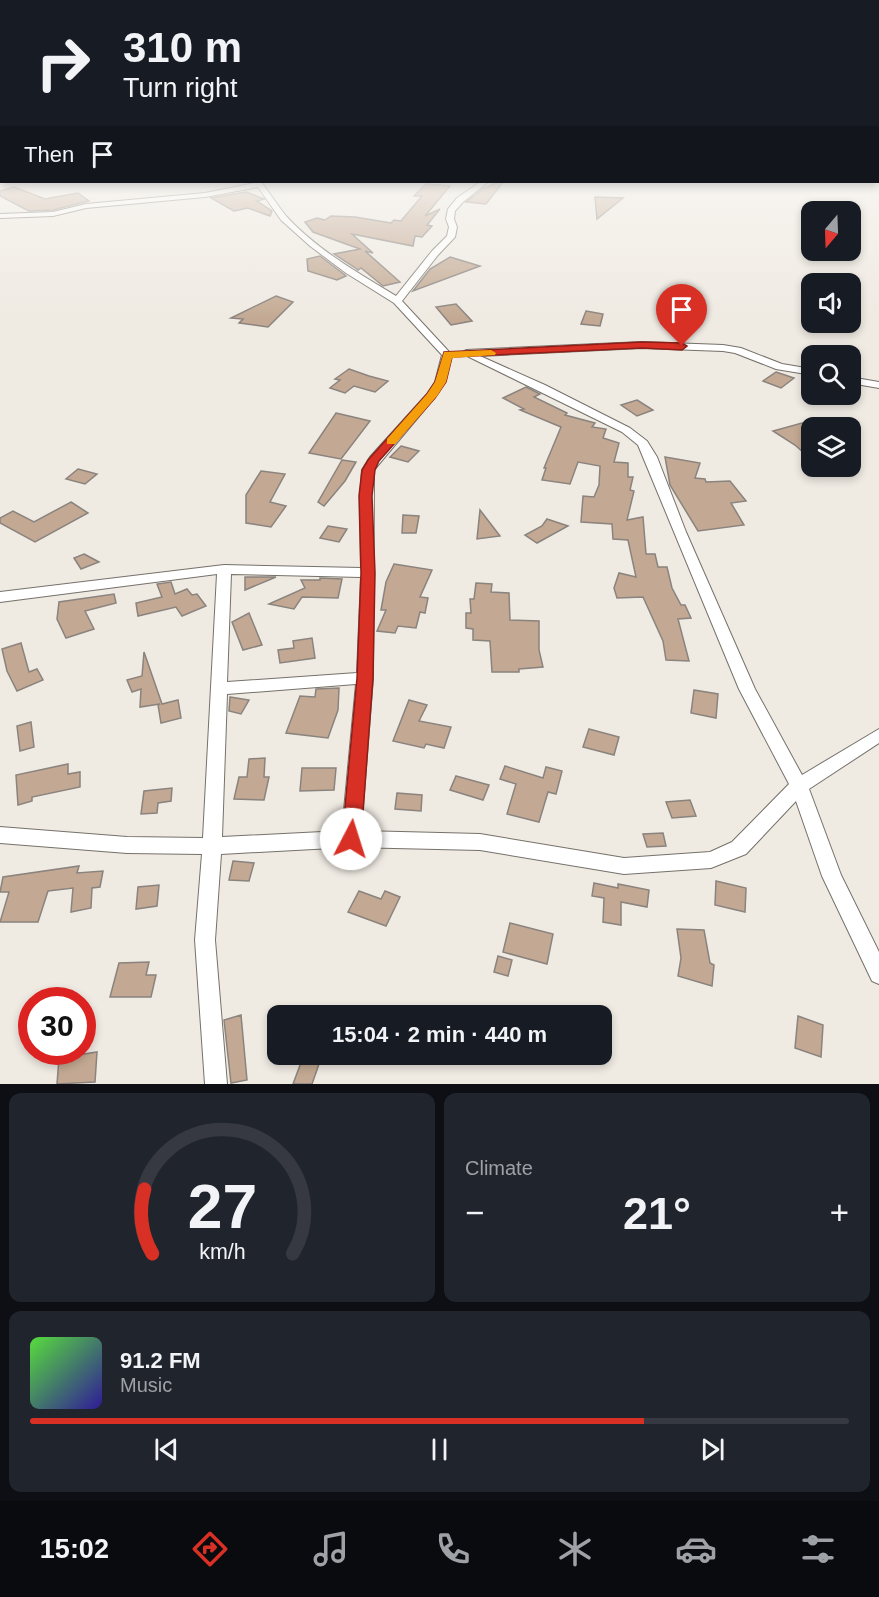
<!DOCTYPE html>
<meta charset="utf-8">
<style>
:root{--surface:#171b24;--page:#20242c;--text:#f1f3f6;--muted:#9ea1a6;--line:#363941;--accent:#d93025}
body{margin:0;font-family:Arial,sans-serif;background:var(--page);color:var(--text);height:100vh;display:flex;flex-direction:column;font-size:22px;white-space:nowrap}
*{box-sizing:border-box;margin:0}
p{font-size:20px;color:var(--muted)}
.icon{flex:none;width:33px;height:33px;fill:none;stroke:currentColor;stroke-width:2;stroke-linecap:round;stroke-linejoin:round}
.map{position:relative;height:1084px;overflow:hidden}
.details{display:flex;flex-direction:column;gap:9px;padding:9px;background:#0d0f14;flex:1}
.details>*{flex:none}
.banner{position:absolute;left:0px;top:0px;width:879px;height:183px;box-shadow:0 3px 9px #0003;background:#171b24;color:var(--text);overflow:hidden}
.needle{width:39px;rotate:199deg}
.controls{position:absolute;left:801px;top:201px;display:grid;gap:12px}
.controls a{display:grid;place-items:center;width:60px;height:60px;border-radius:12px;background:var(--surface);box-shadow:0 3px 9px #0003;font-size:30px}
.speed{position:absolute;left:18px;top:987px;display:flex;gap:12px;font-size:30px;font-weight:700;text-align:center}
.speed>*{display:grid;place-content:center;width:78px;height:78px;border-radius:50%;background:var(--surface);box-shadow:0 3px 9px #0003;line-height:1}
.speed .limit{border:9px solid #d22;background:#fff;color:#111}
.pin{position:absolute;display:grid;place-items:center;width:51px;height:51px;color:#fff;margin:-62px -26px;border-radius:50% 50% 50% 0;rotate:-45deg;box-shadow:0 0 6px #0007}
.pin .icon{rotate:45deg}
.me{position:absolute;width:66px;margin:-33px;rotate:5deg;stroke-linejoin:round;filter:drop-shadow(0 0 4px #0008)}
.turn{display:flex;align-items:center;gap:21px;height:126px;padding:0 24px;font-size:27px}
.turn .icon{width:78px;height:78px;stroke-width:2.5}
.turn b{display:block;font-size:42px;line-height:51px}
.then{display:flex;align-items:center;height:57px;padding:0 24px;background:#0003;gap:12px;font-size:22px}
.big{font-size:45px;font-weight:700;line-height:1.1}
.details .card{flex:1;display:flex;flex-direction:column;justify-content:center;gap:9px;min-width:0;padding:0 21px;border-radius:12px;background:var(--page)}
.details .dial{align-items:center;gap:0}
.dial svg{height:156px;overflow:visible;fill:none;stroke:var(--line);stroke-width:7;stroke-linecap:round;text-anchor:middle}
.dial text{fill:var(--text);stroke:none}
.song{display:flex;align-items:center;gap:18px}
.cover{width:72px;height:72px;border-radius:9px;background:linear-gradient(135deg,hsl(110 70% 55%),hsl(250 70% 35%))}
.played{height:6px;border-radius:3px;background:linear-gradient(90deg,var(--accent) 75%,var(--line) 75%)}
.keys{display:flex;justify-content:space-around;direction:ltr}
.heat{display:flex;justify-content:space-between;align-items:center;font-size:33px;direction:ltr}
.details .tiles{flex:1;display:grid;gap:9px;grid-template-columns:1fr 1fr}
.card:last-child{grid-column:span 2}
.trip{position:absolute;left:267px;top:1005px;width:345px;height:60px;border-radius:12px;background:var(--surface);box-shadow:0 3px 9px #0003;font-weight:700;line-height:60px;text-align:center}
.tabs{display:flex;height:96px;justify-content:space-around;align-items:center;background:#090b0e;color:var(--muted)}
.tabs .icon{width:42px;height:42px}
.tabs .selected{color:var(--accent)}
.tabs b{font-size:27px;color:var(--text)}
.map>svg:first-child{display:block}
</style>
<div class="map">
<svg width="879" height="1084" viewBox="0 0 879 1084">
<rect width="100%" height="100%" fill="#efeae2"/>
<g fill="#c3a993" stroke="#8a837e" stroke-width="1.5">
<polygon points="498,182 503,182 486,204 466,202 483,189"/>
<polygon points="426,184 450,186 425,216 440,209 427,225 432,226 422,237 415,236 413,246 352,234 373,253 365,251 400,282 383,286 361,268 358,270 354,267 334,254 360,249 313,232 305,222 317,218 325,220 331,216 355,217 391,223 394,220 401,221 422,196 414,196"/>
<polygon points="14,187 45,199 78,193 89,201 53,210 29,211 0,196 0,191"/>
<polygon points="246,192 264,199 257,201 272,211 270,216 248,208 234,211 211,198"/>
<polygon points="595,197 623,198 597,219"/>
<polygon points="320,256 345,275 346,276 337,280 308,271 307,259"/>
<polygon points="450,257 480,266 413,291 430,269"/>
<polygon points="276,296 293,302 268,327 239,323 243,319 231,318"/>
<polygon points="456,304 472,321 451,325 436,307"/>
<polygon points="586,311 603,314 600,326 581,324"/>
<polygon points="349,369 369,376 388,381 375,392 354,386 345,393 330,388 340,380 335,379"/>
<polygon points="776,372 794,378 781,388 763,381"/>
<polygon points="526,387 540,394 534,397 567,413 565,415 595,423 592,427 606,429 603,438 619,443 614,462 628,463 628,477 633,477 630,490 634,491 627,520 643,517 646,554 655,554 658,567 667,567 672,588 681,605 685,605 691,618 678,619 689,661 666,660 663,641 643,597 617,598 614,588 619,573 636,577 628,540 613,539 612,524 581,522 583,496 594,497 599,485 600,466 578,462 570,484 542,480 546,468 544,468 561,427 520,410 524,409 503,398"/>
<polygon points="637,400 653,410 637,416 621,405"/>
<polygon points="336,413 370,421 341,459 309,453"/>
<polygon points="802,423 812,430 812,460 795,445 773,431"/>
<polygon points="401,446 419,451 408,462 390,457"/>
<polygon points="665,457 700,463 695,478 705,479 706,482 730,481 746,501 731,503 744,525 698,531 670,485"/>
<polygon points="342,460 356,462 345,481 324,506 318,502"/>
<polygon points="78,469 97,474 85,484 66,479"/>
<polygon points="261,471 285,474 270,502 286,506 271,527 246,523 246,495"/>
<polygon points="71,502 88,513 35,542 0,523 0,518 13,511 34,522"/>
<polygon points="480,510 500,536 477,539"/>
<polygon points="403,515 419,516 416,533 402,533"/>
<polygon points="547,519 568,526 537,543 525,535 542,526"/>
<polygon points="328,526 347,529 339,542 320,538"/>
<polygon points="84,554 99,562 81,569 74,558"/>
<polygon points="394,564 432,570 420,597 428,598 425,613 420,612 416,628 398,626 395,633 377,631 386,610 381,610 386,582"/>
<polygon points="245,577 276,577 245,590"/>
<polygon points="320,578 342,579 338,598 302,597 294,609 269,604 305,588 301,580 320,580"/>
<polygon points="171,582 175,594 187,589 192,595 197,594 206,606 182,616 176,607 138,616 136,603 162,597 157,584"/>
<polygon points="476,583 492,584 491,592 509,593 510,620 539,621 539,650 543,667 519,669 519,672 492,672 490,641 473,640 473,629 466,628 466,613 471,613 470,599 474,599"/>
<polygon points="114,594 116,603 85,611 94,629 66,638 57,619 59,602"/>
<polygon points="249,613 262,645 243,650 232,622"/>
<polygon points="312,638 315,658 280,663 278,650 294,648 293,641"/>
<polygon points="21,643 29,672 37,669 43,680 17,691 7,671 2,649"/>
<polygon points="144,652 162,704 178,700 181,718 161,723 158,705 160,704 140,707 141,689 132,692 127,680 142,676"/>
<polygon points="339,688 338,710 328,738 286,733 300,696 315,697 316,689"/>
<polygon points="694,690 718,694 716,718 691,713"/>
<polygon points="230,697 249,700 241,714 229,711"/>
<polygon points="409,700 427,705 419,721 451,727 444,748 426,744 424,748 393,741"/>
<polygon points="31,722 34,747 20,751 17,726"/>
<polygon points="589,729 619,737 614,755 583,747"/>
<polygon points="265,758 264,777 269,777 264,800 234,799 239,777 247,777 249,759"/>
<polygon points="68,764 68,774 80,772 80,787 32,797 32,801 18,805 16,775"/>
<polygon points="505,766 543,778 546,767 562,771 556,794 548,792 539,822 507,814 516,784 500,779"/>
<polygon points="302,768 336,768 334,790 300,791"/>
<polygon points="456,776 489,785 483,800 450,790"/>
<polygon points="172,788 171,801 158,803 157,813 141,814 144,791"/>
<polygon points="397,793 422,795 421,811 395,809"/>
<polygon points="690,800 696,816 672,818 666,802"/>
<polygon points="663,833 666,846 647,847 643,834"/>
<polygon points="233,861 254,863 249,881 229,880"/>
<polygon points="79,866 77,873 103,871 100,887 92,888 91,908 71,912 73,888 48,891 38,922 0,922 9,892 0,892 3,877"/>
<polygon points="716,881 746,888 745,912 715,905"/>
<polygon points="594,883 618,888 618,884 649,890 647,907 621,902 621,925 603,922 604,898 592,896"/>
<polygon points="159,885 157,906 136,909 138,887"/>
<polygon points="359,891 381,899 385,891 400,897 386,926 348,912"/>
<polygon points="510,923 553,934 547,964 503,952"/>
<polygon points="677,929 704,930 710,963 714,965 712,986 678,976 681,958"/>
<polygon points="498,956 512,960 508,976 494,972"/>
<polygon points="149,962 146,975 156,975 151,997 110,997 119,963"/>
<polygon points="241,1015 247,1080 231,1083 224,1020"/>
<polygon points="798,1016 823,1025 821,1057 795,1048"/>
<polygon points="97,1052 95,1082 57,1084 59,1058"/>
<polygon points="302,1060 319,1064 312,1084 293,1084"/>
</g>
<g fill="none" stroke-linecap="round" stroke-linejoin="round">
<defs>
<g id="minor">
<rect x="0" y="175" width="2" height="4"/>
<path d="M255,182h6c9,11 16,23 25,34 30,33 72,57 110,80l36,-45 15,-15 2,-9 -3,-8 2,-10 9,-11 23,-16h8l-25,20 -8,9 -1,8 3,8 -2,10 -17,18 -36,46 50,54 -7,27 -9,14 -62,74 -1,208 -12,153 119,3 144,24 86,-6 22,-10 57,-58 -50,-95 -101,-244 -16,-13 -161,-79 5,-3 176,-8 81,3 18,3 41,16 30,5v6l-36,-6 -41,-16 -12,-2 -81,-3 -162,8 65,29 85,43 17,13 10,16 29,75 69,157 47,86 77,-46v14l-70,46 32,86 38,77v32l-7,-3 -50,-105 -26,-75 -50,53 -35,14 -87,6 -144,-24 -129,-3 -130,7 -6,86 12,144h-22l-10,-144 7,-86 -75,-1 -127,-10v-16l127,10 76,1 14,-264 -217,28v-10l224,-27 137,3 -1,-72 2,-26 8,-13 57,-63 8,-12 7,-27 -48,-52 -48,-30 -36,-27 -29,-26 -23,-33 -53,10 -119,11 -33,8 -53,2v-4l53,-2 33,-8 119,-11 50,-10zM231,574l130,3 -4,96 -130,9zM356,684l-14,147 -120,6 5,-143z"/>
<polygon points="850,377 879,382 879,388 850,383"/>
</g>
</defs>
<use href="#minor" stroke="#75716a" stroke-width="2"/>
<use href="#minor" fill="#fff" fill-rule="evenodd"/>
</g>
<linearGradient id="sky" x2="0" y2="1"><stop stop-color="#78a7cc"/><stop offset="0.52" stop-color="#f8f6f2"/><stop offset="1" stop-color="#f8f6f2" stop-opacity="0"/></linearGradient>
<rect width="879" height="319" fill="url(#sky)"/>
<polygon fill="#d93025" stroke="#8d1f18" stroke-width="1.5" points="642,342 682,343 687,346 682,350 642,348 452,357 446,382 435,398 379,461 375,470 372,496 375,573 373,678 361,839 358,844 351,847 344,844 342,839 357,678 361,573 359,496 362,470 368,460 427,394 435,382 444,352"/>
<polygon fill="#f59e0b" points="491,350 496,353 495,355 452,358 446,382 437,396 395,444 387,444 387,439 427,394 435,382 444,352"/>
</svg>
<div class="controls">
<a><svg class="needle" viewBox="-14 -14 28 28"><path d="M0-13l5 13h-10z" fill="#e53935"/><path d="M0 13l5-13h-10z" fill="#9ea1a6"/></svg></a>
<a><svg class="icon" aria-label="sound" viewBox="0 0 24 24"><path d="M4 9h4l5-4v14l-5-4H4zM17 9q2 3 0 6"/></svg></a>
<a><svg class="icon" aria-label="search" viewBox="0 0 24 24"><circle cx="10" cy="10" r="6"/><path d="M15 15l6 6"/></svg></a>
<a><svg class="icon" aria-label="layers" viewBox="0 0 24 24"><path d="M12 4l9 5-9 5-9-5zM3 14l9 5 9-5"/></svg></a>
</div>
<div class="speed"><div class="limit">30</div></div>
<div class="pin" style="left:682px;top:346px;background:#d93025"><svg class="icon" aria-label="arrive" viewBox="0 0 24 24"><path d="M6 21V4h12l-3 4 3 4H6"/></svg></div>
<svg class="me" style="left:351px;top:839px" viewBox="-20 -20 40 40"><circle r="19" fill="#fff"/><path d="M0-13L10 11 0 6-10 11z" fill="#d93025"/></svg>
<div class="trip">15:04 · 2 min · 440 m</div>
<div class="banner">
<div class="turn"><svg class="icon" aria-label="right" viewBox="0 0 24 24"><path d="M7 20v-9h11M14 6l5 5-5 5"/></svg><div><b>310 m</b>Turn right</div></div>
<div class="then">Then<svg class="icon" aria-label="arrive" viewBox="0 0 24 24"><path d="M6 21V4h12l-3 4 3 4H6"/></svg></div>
</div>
</div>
<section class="details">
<div class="tiles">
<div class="card dial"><svg viewBox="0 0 100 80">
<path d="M14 69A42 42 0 1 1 86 69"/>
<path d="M14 69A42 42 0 0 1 10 36" stroke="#d93025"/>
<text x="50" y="56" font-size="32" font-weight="700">27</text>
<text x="50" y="72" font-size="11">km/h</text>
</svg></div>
<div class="card"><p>Climate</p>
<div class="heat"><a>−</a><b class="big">21°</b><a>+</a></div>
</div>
<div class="card">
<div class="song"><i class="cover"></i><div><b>91.2 FM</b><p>Music</p></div></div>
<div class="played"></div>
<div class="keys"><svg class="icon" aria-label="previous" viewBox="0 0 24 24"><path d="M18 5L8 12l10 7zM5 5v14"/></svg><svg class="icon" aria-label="pause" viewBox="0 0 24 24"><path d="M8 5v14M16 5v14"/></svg><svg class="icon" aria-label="next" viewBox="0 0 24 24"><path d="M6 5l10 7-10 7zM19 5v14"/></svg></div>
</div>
</div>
</section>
<nav class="tabs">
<b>15:02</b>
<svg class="icon selected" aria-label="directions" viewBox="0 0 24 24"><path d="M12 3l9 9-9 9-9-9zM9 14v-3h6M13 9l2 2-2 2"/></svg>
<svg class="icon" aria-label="music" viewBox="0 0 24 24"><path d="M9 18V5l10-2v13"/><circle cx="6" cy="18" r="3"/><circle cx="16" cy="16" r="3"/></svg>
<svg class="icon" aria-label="phone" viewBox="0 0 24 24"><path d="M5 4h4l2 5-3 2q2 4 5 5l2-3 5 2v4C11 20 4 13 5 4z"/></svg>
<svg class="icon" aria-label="climate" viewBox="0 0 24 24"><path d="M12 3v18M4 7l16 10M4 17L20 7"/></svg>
<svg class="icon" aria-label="car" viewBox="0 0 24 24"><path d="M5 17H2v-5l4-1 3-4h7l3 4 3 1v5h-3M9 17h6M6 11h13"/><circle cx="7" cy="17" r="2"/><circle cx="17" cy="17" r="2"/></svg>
<svg class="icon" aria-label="filters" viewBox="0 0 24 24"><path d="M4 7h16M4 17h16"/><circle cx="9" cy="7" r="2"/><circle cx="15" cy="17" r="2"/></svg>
</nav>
